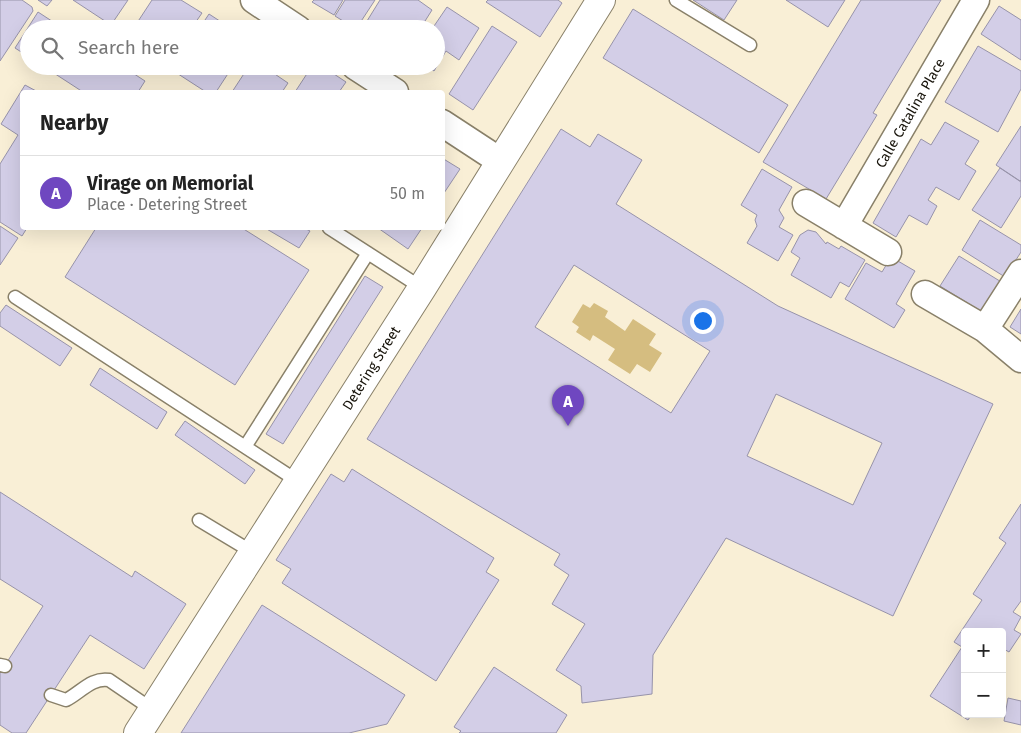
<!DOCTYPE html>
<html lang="en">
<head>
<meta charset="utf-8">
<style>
	:root { --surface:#fff; --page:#f2f2f2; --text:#222; --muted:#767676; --line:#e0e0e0; --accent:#6f47c0 }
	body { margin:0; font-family:"Fira Sans",sans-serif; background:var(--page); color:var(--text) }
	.controls { position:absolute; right:15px; bottom:15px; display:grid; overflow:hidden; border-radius:5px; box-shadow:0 5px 20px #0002 }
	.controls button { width:45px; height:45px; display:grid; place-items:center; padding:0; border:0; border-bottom:1px solid var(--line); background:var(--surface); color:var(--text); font:25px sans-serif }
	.you { position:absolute; left:702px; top:320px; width:18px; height:18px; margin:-12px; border:4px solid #fff; border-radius:50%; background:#1a73e8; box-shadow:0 0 0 8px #1a73e833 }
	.badge { display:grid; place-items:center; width:32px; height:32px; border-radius:50%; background:var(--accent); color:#fff; font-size:16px; font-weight:700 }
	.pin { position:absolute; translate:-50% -41px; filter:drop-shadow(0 1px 2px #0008) }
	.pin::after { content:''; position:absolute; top:26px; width:18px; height:15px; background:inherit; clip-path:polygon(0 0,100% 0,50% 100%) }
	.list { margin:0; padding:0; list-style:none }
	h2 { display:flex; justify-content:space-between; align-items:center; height:65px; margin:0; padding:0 20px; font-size:21px }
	h2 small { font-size:16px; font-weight:400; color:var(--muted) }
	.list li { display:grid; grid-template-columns:32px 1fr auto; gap:15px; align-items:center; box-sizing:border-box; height:75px; padding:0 20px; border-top:1px solid var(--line) }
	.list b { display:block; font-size:19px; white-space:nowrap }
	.list p { margin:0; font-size:16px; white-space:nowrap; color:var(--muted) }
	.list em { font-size:16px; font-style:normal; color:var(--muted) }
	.icon { flex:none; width:28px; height:28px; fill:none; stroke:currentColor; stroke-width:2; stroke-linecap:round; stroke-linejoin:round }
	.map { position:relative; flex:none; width:1021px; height:733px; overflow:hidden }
	.search { position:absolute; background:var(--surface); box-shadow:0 5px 20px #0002; left:20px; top:20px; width:425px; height:55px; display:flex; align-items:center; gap:12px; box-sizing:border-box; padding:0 18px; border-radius:28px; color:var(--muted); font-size:19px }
	.panel { position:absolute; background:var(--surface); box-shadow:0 5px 20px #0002; left:20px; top:90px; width:425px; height:140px; border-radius:5px }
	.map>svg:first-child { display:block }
	.water { fill:#d5bd80 }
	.building { fill:#d3cee7; stroke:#9793aa; fill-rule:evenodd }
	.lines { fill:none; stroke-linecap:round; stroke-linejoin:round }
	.service-casing { stroke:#898069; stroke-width:15 }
	.minor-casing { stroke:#898069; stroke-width:29 }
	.tertiary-casing { stroke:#898069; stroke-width:30 }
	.service { stroke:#fff; stroke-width:12 }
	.minor { stroke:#fff; stroke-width:26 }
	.tertiary { stroke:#fff; stroke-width:28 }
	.labels { text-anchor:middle; stroke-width:4; stroke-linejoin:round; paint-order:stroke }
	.street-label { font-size:14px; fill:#17130a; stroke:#fff }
</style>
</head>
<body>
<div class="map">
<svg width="1021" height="733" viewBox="0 0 1021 733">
	<rect width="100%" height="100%" fill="#f9efd6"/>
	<!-- water -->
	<path class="water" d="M594,303L608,311L605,317L625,331L633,319L656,334L649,345L662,353L650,372L637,364L630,374L608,360L615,349L593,335L590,341L576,332L579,327L572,322L583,304L590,308Z"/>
	<!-- building -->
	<path class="building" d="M0,0H22L32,7L33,11L0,61Z
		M38,0H52L47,6Z
		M73,0H128L111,25Z
		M152,0H181L202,13L191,29H133Z
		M314,0H343L334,15L312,2Z
		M345,0H375L356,29L335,16Z
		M380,0H418L432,10L420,29H378L367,21Z
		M488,0H558L562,3L540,37L486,2Z
		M693,0H737L724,20Z
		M786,0H845L828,27Z
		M861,0H941L873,113L877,115L826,199L763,162Z
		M999,6L1021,20V60L981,34Z
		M447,7L479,28L459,60L446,51L434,71L427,66H436V29H432Z
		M633,9L788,105L759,153L603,58Z
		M38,12L64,29H29V57L15,48Z
		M209,14L232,29H199Z
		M492,26L517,42L473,110L449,94Z
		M978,46L1021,71V89L998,132L945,102Z
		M43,66H122L145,81L138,92H83Z
		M175,66H233L216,92H206L172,70Z
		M249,66H263L288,83L282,92H232Z
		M312,66H322L346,82L339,92H295Z
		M25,85L38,92H22V228H27L22,236L0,222V164L18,135L1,124Z
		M945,122L979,141L965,164L976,171L959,200L936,187L928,200L937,206L927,225L909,215L896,237L873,223L921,139L931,145Z
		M1021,126V180L1020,181L996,165Z
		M561,129L590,147L598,134L642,160L616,204L778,306L993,404L893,616L726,538L653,655L652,694L582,703L581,686L556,670L585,624L552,604L569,575L554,565L560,554L367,439ZM574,265L710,351L671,413L535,327ZM776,394L882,443L853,505L747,456Z
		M442,158L460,169L442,196Z
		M1000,168L1021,182V196L1001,228L972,210Z
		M762,169L792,187L779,210L784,218L779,227L793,235L778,261L747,243L757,226L755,220L757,215L741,205Z
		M980,220L1021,245V252L1005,277L962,250Z
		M0,226L18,238L0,265Z
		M96,228H242L309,270L235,385L65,277Z
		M265,228H304L310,231L299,248Z
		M378,228H422L408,249Z
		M808,230L816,232L826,244L827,242L839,249L841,246L865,260L849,287L840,282L831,298L791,275L800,258L791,252L800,235Z
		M959,256L1003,283L984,313L940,286Z
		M891,257L915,271L896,304L905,310L894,328L845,299L866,263L882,272Z
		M365,276L383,287L283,444L266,434Z
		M6,305L72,348L60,366L0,326V313Z
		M1021,309V334L1010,327Z
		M100,368L167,412L157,429L90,385Z
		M185,421L255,470L245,484L175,435Z
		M352,469L494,558L486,572L499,580L436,681L282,583L291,569L276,560L331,474L344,482Z
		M0,492L132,577L135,571L186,604L144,669L90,635L26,733H12L0,725V673L43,606L0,579Z
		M1021,504V601L1013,612L1021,617L1014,630L1021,634L1009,652L1002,648V632H965V714H972L968,720L930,696L962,647L954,642L982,600L973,594L1006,543L999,538Z
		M262,605L405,695L387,724L349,733H181Z
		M494,667L567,715L556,733H459L461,731L454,727Z
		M1008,698L1021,701V725L1004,721Z"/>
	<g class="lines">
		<!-- service casing -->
		<g class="service-casing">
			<path id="service" d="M676,0L750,45
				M329,228L422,288
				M15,297L299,482
				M245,447L368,253
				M199,520L254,553
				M0,665L5,666
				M51,695L66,700C80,693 92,677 109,680L153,710"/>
		</g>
		<!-- minor casing -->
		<g class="minor-casing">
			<path id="minor" d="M254,0L298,29
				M355,66L395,92
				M442,123L500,161
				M806,203L888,252
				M844,226L976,0
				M925,294L985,329L1021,359
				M985,329L1021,273"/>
		</g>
		<!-- tertiary casing -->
		<g class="tertiary-casing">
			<path id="tertiary" d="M138,733L422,288L601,0"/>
		</g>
		<!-- service -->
		<use href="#service" class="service"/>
		<!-- minor -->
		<use href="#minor" class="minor"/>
		<!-- tertiary -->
		<use href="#tertiary" class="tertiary"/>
	</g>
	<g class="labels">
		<!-- street labels -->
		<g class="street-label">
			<text transform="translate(910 113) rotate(-60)" y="5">Calle Catalina Place</text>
			<text transform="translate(371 368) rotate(-58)" y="5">Detering Street</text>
		</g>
	</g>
</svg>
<div class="controls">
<button>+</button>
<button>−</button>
</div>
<div class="you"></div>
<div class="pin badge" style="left:568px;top:426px">A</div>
<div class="search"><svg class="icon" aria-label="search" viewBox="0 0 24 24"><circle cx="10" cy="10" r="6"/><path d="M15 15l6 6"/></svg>Search here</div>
<section class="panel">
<h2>Nearby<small></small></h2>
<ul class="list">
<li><span class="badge">A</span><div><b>Virage on Memorial</b><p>Place · Detering Street</p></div><em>50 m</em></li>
</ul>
</section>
</div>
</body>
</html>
